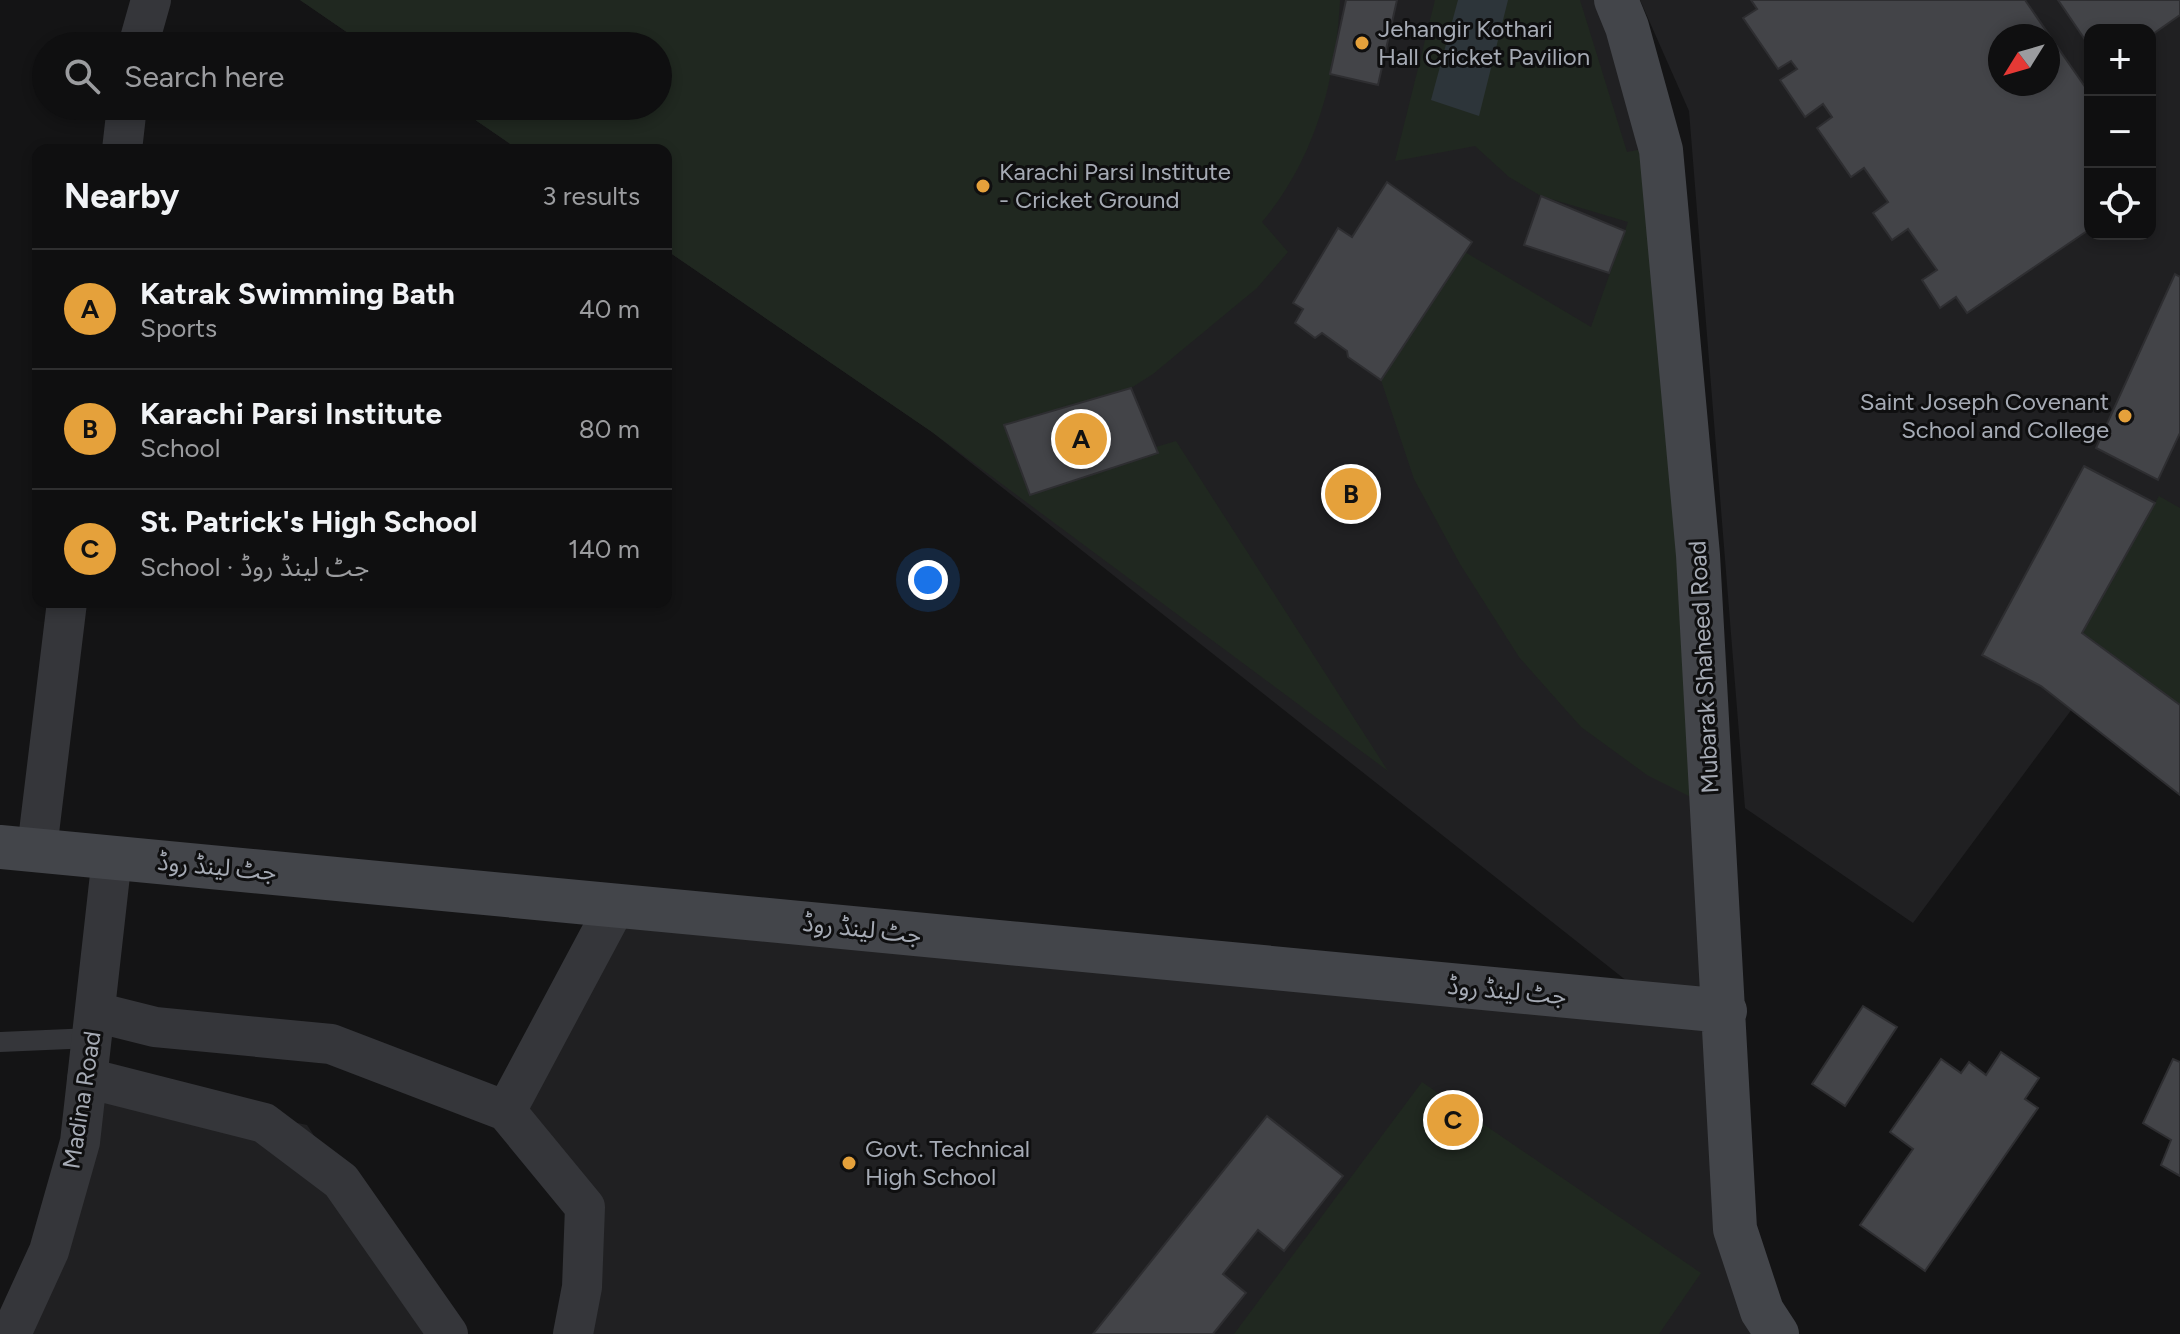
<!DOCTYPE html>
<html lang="en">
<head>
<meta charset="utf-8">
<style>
	:root { --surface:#0f0f10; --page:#1d1d1e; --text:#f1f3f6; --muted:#9b9c9f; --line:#2f2f30; --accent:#e5a13b }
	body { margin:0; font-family:Figtree,"Noto Sans Arabic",sans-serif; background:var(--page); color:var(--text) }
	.controls { position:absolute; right:24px; top:24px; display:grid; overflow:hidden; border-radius:16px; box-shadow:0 4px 12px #0003 }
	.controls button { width:72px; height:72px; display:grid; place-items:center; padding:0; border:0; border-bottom:2px solid var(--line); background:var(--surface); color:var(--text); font:40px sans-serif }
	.compass { position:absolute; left:1988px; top:24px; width:72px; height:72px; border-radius:50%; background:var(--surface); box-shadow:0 4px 12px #0003; rotate:233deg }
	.you { position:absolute; left:928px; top:580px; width:28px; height:28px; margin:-20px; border:6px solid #fff; border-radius:50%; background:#1a73e8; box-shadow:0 0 0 12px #1a73e833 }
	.badge { display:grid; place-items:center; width:52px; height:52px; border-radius:50%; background:var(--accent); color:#111; font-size:26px; font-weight:700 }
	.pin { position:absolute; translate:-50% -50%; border:4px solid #fff; box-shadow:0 2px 8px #0006 }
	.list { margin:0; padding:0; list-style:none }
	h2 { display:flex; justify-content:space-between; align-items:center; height:104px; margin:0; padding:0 32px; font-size:34px }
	h2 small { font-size:26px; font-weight:400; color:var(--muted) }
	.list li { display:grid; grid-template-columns:52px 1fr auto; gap:24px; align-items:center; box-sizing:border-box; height:120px; padding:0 32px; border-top:2px solid var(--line) }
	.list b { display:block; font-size:30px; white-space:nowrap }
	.list p { margin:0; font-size:26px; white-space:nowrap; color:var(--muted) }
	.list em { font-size:26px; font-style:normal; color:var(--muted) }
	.icon { flex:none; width:44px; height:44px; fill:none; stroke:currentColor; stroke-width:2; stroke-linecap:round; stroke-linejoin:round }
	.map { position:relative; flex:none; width:2180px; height:1334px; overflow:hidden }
	.search { position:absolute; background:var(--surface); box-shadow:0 4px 12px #0003; left:32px; top:32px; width:640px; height:88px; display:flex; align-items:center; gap:20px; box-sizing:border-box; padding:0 28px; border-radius:44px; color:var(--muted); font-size:30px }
	.panel { position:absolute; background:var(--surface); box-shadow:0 4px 12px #0003; left:32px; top:144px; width:640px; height:464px; border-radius:16px }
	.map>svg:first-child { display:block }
	.built { fill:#202022; fill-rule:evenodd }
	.green { fill:#202820 }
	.water { fill:#2d353a }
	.building { fill:#434448; stroke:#2e2e31; stroke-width:2; fill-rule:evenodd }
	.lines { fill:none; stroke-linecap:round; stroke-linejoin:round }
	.lane { stroke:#35363a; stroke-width:20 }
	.street { stroke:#35363a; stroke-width:40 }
	.secondary { stroke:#43454a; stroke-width:44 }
	.poi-dot { fill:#e5a13b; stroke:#0f0f10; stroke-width:3 }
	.labels { text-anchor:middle; stroke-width:6; stroke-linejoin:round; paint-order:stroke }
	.poi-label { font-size:24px; fill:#a6abb5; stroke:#0f0f10; text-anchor:start }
	.street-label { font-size:24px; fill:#a6abb5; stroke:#0f0f10 }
</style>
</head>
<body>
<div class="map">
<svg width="2180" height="1334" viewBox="0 0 2180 1334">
	<rect width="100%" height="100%" fill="#141415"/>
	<!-- built -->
	<path class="built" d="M300,0H1616L1627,27L1735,1229L1780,1334H565L588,1207L508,1118L623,906L1656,1004L932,432L666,250V150H519L455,106H658V46H367Z
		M1640,0H2180V795L2072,709L1913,923L1745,808L1689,111ZM2090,30H2150V234H2090ZM2000,36H2048V84H2000Z
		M87,1078L307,1125L445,1334H11Z"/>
	<!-- green -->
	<path class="green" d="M300,0H1340C1336,80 1315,159 1262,222L1288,252L1257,288L1153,374L1131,388L1004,425L1030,495L1158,453L1156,447L1176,441L1388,771L932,432L666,250V150H519L455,106H658V46H367Z
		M1435,0H1580L1627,152L1643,149L1697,800L1647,775L1581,727L1519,657L1460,564L1414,479L1381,380L1465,252L1591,327L1628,222L1541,196L1509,177L1475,146L1395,161Z
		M2159,496L2180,508V705L2082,633Z
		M1422,1082L1701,1273L1659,1334H1234Z"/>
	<!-- water -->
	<path class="water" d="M1458,0H1508L1479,116L1431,100Z"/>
	<!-- building -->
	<path class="building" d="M1346,0H1397L1378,85L1330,74Z
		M1751,0H2025L2090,94V229L1967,313L1956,297L1940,308L1922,280L1937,270L1908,229L1892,240L1873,213L1888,202L1864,168L1851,177L1817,128L1832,117L1823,104L1805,117L1780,80L1797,69L1791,61L1778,69L1743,18L1757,9ZM2000,36H2048V84H2000Z
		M2058,0H2180V15L2150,36V30H2144L2142,27L2138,30H2090V47Z
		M1387,182L1472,242L1381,380L1348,357L1347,351L1322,333L1315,338L1295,323L1303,309L1293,303L1338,228L1352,237Z
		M1541,196L1625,231L1609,273L1524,245Z
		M2175,274L2180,277V433L2158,480L2096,448Z
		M1131,388L1158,453L1030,495L1004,425Z
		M2084,466L2155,503L2082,633L2180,705V795L2041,686L1982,655Z
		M1863,1006L1897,1027L1845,1106L1812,1084Z
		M2001,1052L2039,1078L2025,1099L2038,1108L1925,1271L1860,1225L1913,1149L1890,1132L1941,1059L1961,1073L1969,1062L1986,1075Z
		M2173,1059L2180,1062V1176L2161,1165L2171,1140L2143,1123Z
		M1267,1116L1343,1176L1284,1251L1258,1230L1223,1274L1246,1293L1213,1334H1093Z"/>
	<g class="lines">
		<!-- lane -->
		<path class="lane" d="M0,1042L92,1038"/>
		<!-- street -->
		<path class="street" d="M138,46L151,0
			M122,150L127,106
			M37,849L67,602
			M95,1012L155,1027L331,1044L506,1111
			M87,1078L264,1123L341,1181L448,1334
			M11,1334L49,1251L80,1142L112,857
			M573,1334L582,1287L585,1207L506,1111L616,905"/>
		<!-- secondary -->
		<path class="secondary" d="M1616,0L1627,27L1661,150L1698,555L1735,1229L1762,1311L1777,1334
			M0,847L1725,1011"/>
	</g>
	<!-- markers -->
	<g class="poi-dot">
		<circle cx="1362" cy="43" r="8"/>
		<circle cx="983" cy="186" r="8"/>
		<circle cx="2125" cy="416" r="8"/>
		<circle cx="849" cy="1163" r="8"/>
	</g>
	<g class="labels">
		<!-- poi labels -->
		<g class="poi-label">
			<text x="1378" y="37">Jehangir Kothari<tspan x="1378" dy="28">Hall Cricket Pavilion</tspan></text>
			<text x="999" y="180">Karachi Parsi Institute<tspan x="999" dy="28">- Cricket Ground</tspan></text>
			<text x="2109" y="410" text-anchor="end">Saint Joseph Covenant<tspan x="2109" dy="28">School and College</tspan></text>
			<text x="865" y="1157">Govt. Technical<tspan x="865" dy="28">High School</tspan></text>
		</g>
		<!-- street labels -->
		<g class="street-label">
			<text transform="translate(1704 667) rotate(-93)" y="8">Mubarak Shaheed Road</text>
			<text transform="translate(217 867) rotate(5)" y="8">جٹ لینڈ روڈ</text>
			<text transform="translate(862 929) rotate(6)" y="8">جٹ لینڈ روڈ</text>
			<text transform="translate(1507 991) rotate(5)" y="8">جٹ لینڈ روڈ</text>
			<text transform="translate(82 1100) rotate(-81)" y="8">Madina Road</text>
		</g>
	</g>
</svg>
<div class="controls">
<button>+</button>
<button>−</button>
<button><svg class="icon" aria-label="locate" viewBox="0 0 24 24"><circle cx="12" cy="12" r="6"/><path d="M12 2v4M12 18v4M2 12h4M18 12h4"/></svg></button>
</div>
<svg class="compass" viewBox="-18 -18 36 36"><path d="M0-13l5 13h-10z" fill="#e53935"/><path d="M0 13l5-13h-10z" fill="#9b9c9f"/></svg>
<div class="you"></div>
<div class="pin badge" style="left:1081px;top:439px">A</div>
<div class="pin badge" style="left:1351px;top:494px">B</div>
<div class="pin badge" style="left:1453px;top:1120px">C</div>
<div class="search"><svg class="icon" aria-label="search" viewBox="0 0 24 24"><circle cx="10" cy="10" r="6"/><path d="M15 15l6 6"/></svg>Search here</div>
<section class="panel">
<h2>Nearby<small>3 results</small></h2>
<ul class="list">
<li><span class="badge">A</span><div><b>Katrak Swimming Bath</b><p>Sports</p></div><em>40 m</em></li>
<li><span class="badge">B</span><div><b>Karachi Parsi Institute</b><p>School</p></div><em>80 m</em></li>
<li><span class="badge">C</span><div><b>St. Patrick's High School</b><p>School · جٹ لینڈ روڈ</p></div><em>140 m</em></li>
</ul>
</section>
</div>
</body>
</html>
